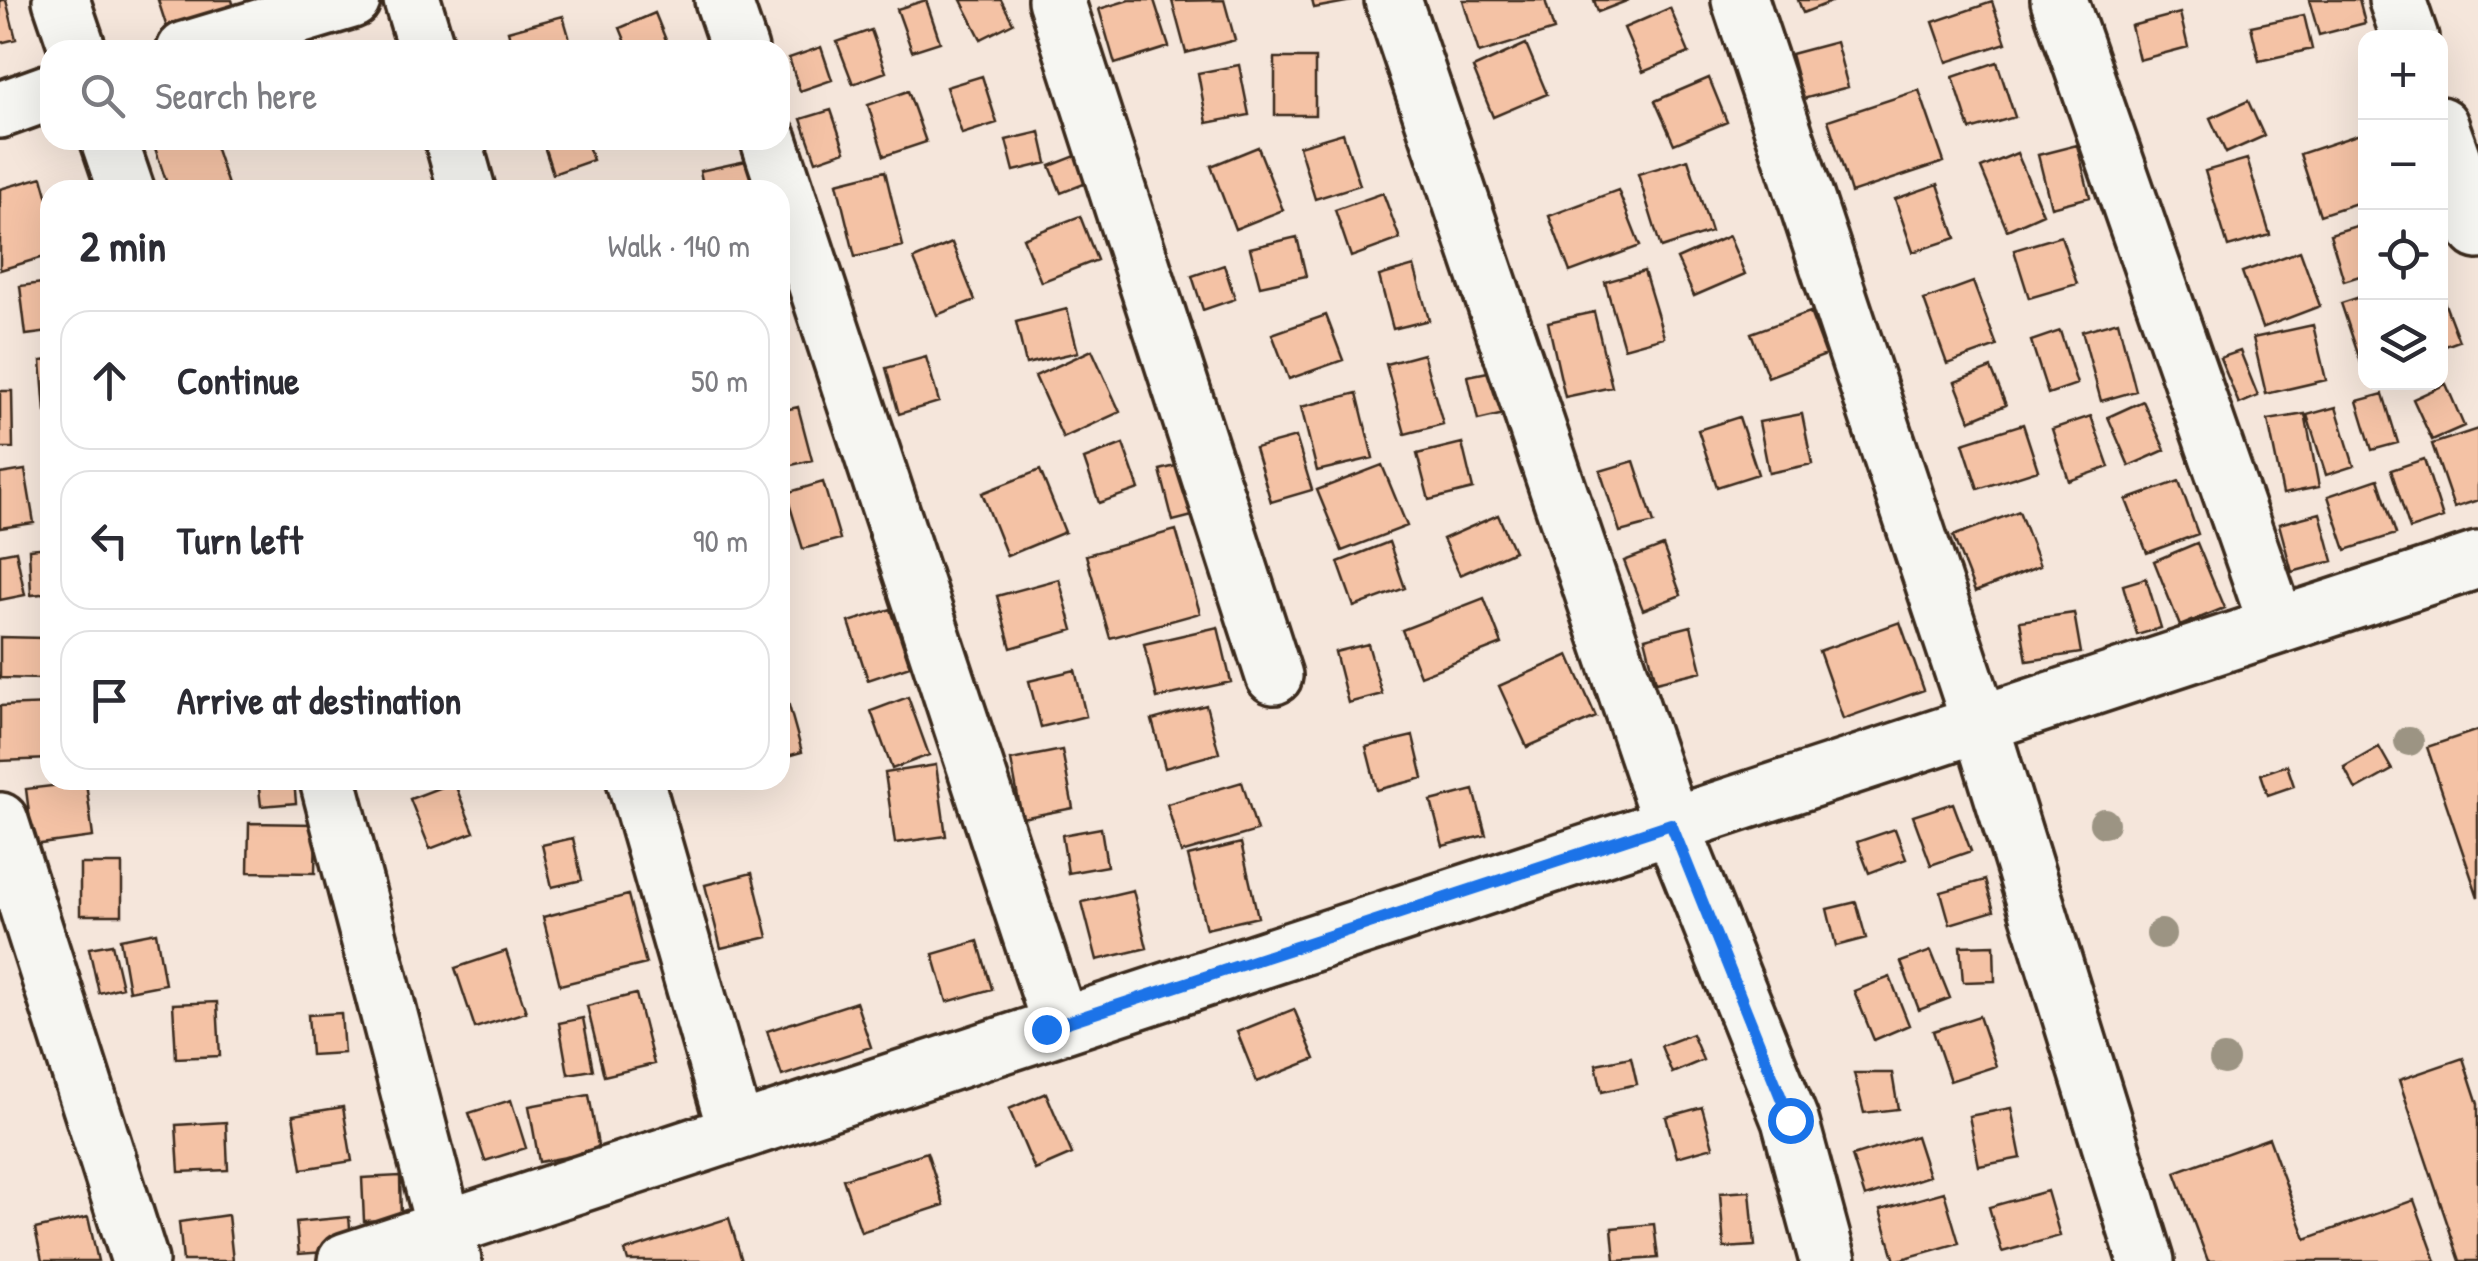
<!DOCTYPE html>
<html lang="en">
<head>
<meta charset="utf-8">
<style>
	:root { --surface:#fff; --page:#f2f2f3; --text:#2b2b33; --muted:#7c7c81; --line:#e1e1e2 }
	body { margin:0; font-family:"Patrick Hand",sans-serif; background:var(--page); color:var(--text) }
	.controls { position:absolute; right:30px; top:30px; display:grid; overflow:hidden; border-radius:20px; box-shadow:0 10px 40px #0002 }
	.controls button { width:90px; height:90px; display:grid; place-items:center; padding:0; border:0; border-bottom:2px solid var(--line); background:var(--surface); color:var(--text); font:50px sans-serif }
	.stop { position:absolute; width:30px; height:30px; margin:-22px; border:8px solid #1a73e8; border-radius:50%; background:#fff }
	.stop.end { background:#1a73e8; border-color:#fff; box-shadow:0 2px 10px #0008 }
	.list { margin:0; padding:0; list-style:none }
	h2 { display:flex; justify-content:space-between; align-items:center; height:130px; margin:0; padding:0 40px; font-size:42px }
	h2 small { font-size:32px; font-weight:400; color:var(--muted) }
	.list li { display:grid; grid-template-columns:65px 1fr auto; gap:30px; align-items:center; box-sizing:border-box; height:140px; margin:0 20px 20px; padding:0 20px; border:2px solid var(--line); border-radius:30px }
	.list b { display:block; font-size:38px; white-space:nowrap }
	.list em { font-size:32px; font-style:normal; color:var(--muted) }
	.icon { flex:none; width:55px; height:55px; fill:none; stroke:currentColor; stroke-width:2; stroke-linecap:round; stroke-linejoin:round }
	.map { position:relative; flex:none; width:2478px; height:1261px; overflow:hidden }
	.search { position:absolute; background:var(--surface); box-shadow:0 10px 40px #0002; left:40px; top:40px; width:750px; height:110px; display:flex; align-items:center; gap:25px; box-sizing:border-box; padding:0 35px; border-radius:30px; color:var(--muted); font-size:38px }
	.panel { position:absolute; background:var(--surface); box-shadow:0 10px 40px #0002; left:40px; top:180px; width:750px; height:610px; border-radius:30px }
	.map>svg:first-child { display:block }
	.building { fill:#f4c2a5; stroke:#3b2a1e; stroke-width:2.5 }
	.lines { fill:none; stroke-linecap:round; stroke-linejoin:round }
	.minor-casing { stroke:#3b2a1e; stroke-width:62 }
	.minor { stroke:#f6f6f2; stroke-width:55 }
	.tree { fill:#9c9483 }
	.route { stroke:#1a73e8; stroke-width:12 }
</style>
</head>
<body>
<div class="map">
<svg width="2478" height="1261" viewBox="0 0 2478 1261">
	<rect width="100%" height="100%" fill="#f5e6db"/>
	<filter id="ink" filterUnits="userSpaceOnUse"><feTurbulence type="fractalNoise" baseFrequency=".01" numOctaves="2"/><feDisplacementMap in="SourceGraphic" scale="20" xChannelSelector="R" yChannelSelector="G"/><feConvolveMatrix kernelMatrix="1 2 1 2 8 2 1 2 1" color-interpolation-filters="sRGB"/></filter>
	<g filter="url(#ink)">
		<!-- building -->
		<path class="building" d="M0,0H6L16,39L0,43Z
			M158,0H232L234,7L167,28Z
			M926,0L940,42L912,51L897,9Z
			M961,0H1001L1013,23L981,39Z
			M1129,0H1154L1169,47L1115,64L1099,9Z
			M1224,0L1235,40L1186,53L1172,1Z
			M1312,0H1352V1L1314,8Z
			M1463,0H1545L1554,30L1479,53Z
			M1594,0H1629L1598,12Z
			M1798,0H1836L1803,13Z
			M2309,0H2359L2365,23L2319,35Z
			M1992,2L2006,43L1947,62L1933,22Z
			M1670,8L1689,53L1643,72L1624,28Z
			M655,13L670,50H629L620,28Z
			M2180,13L2188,47L2139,60L2131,26Z
			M2304,15L2312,49L2259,61L2251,26Z
			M563,16L573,50H513L508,31Z
			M871,30L886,72L853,84L837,42Z
			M1836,42L1848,87L1803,99L1791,54Z
			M1526,44L1547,94L1493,117L1473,68Z
			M821,47L832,80L800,91L789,58Z
			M1275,58H1315V115H1275Z
			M1997,62L2015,117L1970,130L1953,77Z
			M1239,65L1249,115L1207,123L1198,73Z
			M982,76L997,123L962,134L946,87Z
			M1709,78L1727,122L1674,144L1655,101Z
			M1919,90L1944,162L1851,193L1828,120Z
			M908,91L926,142L884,156L868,105Z
			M2248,101L2264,136L2226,153L2210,118Z
			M831,110L845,151L816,161L801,119Z
			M1040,132L1047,163L1014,171L1006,140Z
			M2366,132V200L2320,215L2300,154Z
			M1343,133L1360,185L1315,199L1299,146Z
			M170,140H213L228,185L212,190H169L154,145Z
			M542,140H586L593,160L553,174Z
			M2077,145L2090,197L2051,207L2038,155Z
			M1258,147L1283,210L1235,229L1211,166Z
			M2017,153L2043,214L2007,230L1981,168Z
			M1078,155L1089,182L1061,193L1050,166Z
			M755,159L762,190H704L700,171Z
			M1688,159L1711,232L1661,248L1638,174Z
			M2247,159L2270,235L2228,247L2205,171Z
			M885,171L903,246L855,257L837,183Z
			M42,177L50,206V255L0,270V189Z
			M1938,184L1956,238L1913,252L1895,199Z
			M1618,190L1640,246L1570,272L1549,216Z
			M1383,193L1400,239L1351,257L1335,210Z
			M1080,216L1097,260L1041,282L1023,238Z
			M2366,223V274L2344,281L2330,234Z
			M1729,236L1745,274L1694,296L1677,259Z
			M2061,236L2077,284L2029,298L2014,250Z
			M1297,237L1306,276L1260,286L1250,248Z
			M952,243L975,300L937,315L914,259Z
			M2300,251L2320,306L2262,328L2242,272Z
			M1224,265L1235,299L1203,310L1192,276Z
			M1414,266L1429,320L1393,329L1379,276Z
			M1644,271L1664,337L1624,348L1605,282Z
			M50,282V332L26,335L20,286Z
			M1973,282L1997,346L1947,364L1924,300Z
			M2440,291L2459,341L2440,348Z
			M2366,295V368L2363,369L2341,303Z
			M1067,309L1078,352L1026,364L1016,322Z
			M1594,312L1612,387L1565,397L1548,322Z
			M1810,312L1826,355L1768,377L1751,333Z
			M1326,315L1343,360L1289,379L1272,334Z
			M2118,321L2136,391L2101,401L2082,331Z
			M2313,325L2326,380L2266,394L2253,338Z
			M2060,331L2077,384L2048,394L2031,341Z
			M1092,350L1120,412L1063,438L1035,376Z
			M2240,351L2258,396L2239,404L2220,358Z
			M1423,354L1443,424L1405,434L1386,364Z
			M926,357L939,402L899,414L886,368Z
			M50,360V412H45L41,361Z
			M1991,368L2006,405L1970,420L1955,382Z
			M1493,371L1504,414L1478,420L1468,376Z
			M2446,384L2464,426L2432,440L2413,399Z
			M0,391H12L13,448H0Z
			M1357,393L1373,458L1317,471L1301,407Z
			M2383,394L2398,443L2372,450L2357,401Z
			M2143,401L2165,450L2129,466L2108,417Z
			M798,407L812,460L780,468V411Z
			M2336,407L2354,466L2326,475L2307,415Z
			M1802,414L1812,464L1769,473L1759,422Z
			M2305,414L2319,487L2283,494L2268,420Z
			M2091,416L2109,467L2069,481L2052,429Z
			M1739,417L1758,474L1717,487L1698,430Z
			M2023,424L2038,470L1978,489L1963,443Z
			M2478,429V500L2454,508L2432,444Z
			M1296,437L1312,490L1271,502L1255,448Z
			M1462,443L1473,489L1429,500L1417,454Z
			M1123,444L1139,489L1099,503L1084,459Z
			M2424,459L2443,518L2410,529L2391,470Z
			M1634,461L1654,523L1620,532L1600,471Z
			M1187,463L1200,514L1173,521L1160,470Z
			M1382,465L1407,526L1342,551L1317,490Z
			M25,470L34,523L0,528V474Z
			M1040,470L1065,532L1007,556L982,493Z
			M2378,479L2396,534L2346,550L2328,496Z
			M2179,481L2198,534L2147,553L2126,500Z
			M823,482L840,539L803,549L786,493Z
			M2019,511L2040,566L1975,592L1953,536Z
			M2320,513L2333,561L2292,572L2279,524Z
			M1498,515L1514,551L1460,575L1443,539Z
			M1176,530L1200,613L1110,638L1086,555Z
			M1389,542L1405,588L1354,607L1338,562Z
			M2197,543L2224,608L2180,626L2154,561Z
			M1663,546L1681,595L1643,610L1624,561Z
			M50,547V593L31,595L29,549Z
			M16,551L25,595L0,600V554Z
			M2146,578L2161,628L2137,635L2123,585Z
			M1059,579L1073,630L1011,648L997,596Z
			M1484,598L1502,644L1420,676L1402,630Z
			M891,609L910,666L868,680L849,622Z
			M2074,613L2081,653L2027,661L2020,621Z
			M1900,622L1924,690L1843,719L1819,651Z
			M1691,626L1702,671L1656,682L1645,638Z
			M1218,627L1231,682L1157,698L1144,644Z
			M0,637L44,638L43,679L0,678Z
			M1368,644L1382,694L1348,703L1335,652Z
			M1569,655L1596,717L1527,747L1499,686Z
			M1075,670L1086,716L1041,727L1029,681Z
			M908,697L929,755L892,769L871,711Z
			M788,702L802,752L780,758V704Z
			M50,704V759L0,761V706Z
			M1206,705L1219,753L1165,768L1152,720Z
			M2478,730V897L2427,747Z
			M1413,736L1423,778L1377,790L1366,747Z
			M2379,747L2392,770L2356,790L2344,767Z
			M1062,750L1073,808L1022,818L1011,760Z
			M936,765L946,836L895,843L885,773Z
			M2287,765L2294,786L2268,795L2261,774Z
			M258,780H294L296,803L261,806Z
			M86,782L93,837L33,845L26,789Z
			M454,782L474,832L430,849L410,799Z
			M1242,782L1257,831L1181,853L1167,804Z
			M1474,790L1486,835L1443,846L1431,801Z
			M1953,803L1971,851L1931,865L1913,816Z
			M249,823L316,824L315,873L248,872Z
			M1101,828L1107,866L1068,873L1062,835Z
			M1895,829L1906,859L1869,873L1857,842Z
			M573,838L582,880L552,887L542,845Z
			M1241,843L1258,917L1206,929L1188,856Z
			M80,864H122V915H80Z
			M752,873L768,937L721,948L705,885Z
			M1985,880L1994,911L1950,924L1941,892Z
			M1133,890L1147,948L1097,960L1082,902Z
			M628,895L646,964L560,985L543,917Z
			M1856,902L1866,938L1836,946L1827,909Z
			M156,932L165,984L129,991L120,939Z
			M978,941L992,989L947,1002L933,954Z
			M112,944L122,987L99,993L89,948Z
			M1994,945L1995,981L1963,982L1960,946Z
			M506,951L526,1012L475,1028L455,968Z
			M1931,951L1950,998L1919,1010L1901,962Z
			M1890,977L1909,1025L1874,1040L1854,991Z
			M636,994L654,1064L604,1076L587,1006Z
			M217,1002L220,1056L176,1058L173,1004Z
			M856,1002L871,1047L782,1076L767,1031Z
			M1294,1009L1315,1059L1257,1082L1237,1032Z
			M341,1013L344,1053L311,1055L308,1015Z
			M1979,1016L1996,1066L1950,1081L1933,1031Z
			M583,1018L593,1070L568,1074L559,1023Z
			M1692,1034L1703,1060L1672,1073L1661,1046Z
			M1631,1057L1637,1084L1602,1092L1596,1064Z
			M2463,1058L2478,1104V1261H2460L2399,1080Z
			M1854,1073H1892L1898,1109L1864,1113Z
			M1046,1093L1072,1154L1035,1170L1009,1109Z
			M589,1095L599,1151L539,1162L529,1106Z
			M511,1100L526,1148L485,1161L469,1113Z
			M343,1107L352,1161L302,1169L293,1115Z
			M1702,1107L1713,1147L1677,1157L1666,1117Z
			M2011,1108L2021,1158L1979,1166L1969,1116Z
			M226,1122L228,1170L179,1172L176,1125Z
			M1916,1136L1929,1176L1865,1197L1852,1156Z
			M2269,1138L2306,1239L2414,1200L2436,1261H2208L2175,1172Z
			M927,1152L944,1205L861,1232L843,1179Z
			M400,1176L401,1219L364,1221L362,1178Z
			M1750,1191L1755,1246L1724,1248L1720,1193Z
			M2047,1191L2060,1236L2002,1252L1989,1207Z
			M1944,1192L1959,1243L1895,1261L1880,1210Z
			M228,1215L233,1261H183L179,1222Z
			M88,1217L98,1261H42L35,1229Z
			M349,1217L352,1250L299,1254L296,1222Z
			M729,1218L742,1261H628L625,1251Z
			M1654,1224L1658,1258L1615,1261L1612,1228Z"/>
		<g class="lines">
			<!-- minor casing -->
			<g class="minor-casing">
				<path id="minor" d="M61,0L78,50
					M412,0L427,50
					M723,0L740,50
					M1056,0L1274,676
					M1393,0L1671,824L1790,1120L1828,1261
					M1740,0L1980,723L2146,1261
					M2059,0L2277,625
					M2397,0L2410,38
					M185,50L352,0
					M0,110L50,92
					M2440,125L2478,231
					M109,140L126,190
					M453,140L467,190
					M769,140L1060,1024
					M328,780L453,1261
					M635,780L736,1131
					M0,821L140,1261
					M346,1261L2478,560"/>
			</g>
			<!-- minor -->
			<use href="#minor" class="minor"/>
		</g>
		<!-- trees -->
		<g class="tree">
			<circle cx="2409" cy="741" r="15"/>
			<circle cx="2104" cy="823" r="15"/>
			<circle cx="2161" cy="934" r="15"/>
			<circle cx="2224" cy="1060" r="15"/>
		</g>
	</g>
	<g class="lines" filter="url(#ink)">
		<!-- route -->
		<path class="route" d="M1046,1029L1671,824L1790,1120"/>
	</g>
</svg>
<div class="controls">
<button>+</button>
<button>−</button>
<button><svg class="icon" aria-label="locate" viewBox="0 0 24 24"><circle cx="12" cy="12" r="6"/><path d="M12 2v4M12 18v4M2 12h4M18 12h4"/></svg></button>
<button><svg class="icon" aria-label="layers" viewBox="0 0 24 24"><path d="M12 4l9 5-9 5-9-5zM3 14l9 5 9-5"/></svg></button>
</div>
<div class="stop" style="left:1790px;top:1120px"></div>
<div class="stop end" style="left:1046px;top:1029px"></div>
<div class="search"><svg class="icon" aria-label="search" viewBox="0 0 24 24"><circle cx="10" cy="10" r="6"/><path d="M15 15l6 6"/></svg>Search here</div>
<section class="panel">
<h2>2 min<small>Walk · 140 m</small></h2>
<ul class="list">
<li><svg class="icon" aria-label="ahead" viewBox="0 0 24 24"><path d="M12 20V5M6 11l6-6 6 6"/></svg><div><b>Continue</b></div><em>50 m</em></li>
<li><svg class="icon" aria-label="left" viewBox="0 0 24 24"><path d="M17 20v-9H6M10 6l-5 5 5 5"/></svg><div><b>Turn left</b></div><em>90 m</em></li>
<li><svg class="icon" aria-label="arrive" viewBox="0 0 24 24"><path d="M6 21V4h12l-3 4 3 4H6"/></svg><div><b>Arrive at destination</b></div></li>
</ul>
</section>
</div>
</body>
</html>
